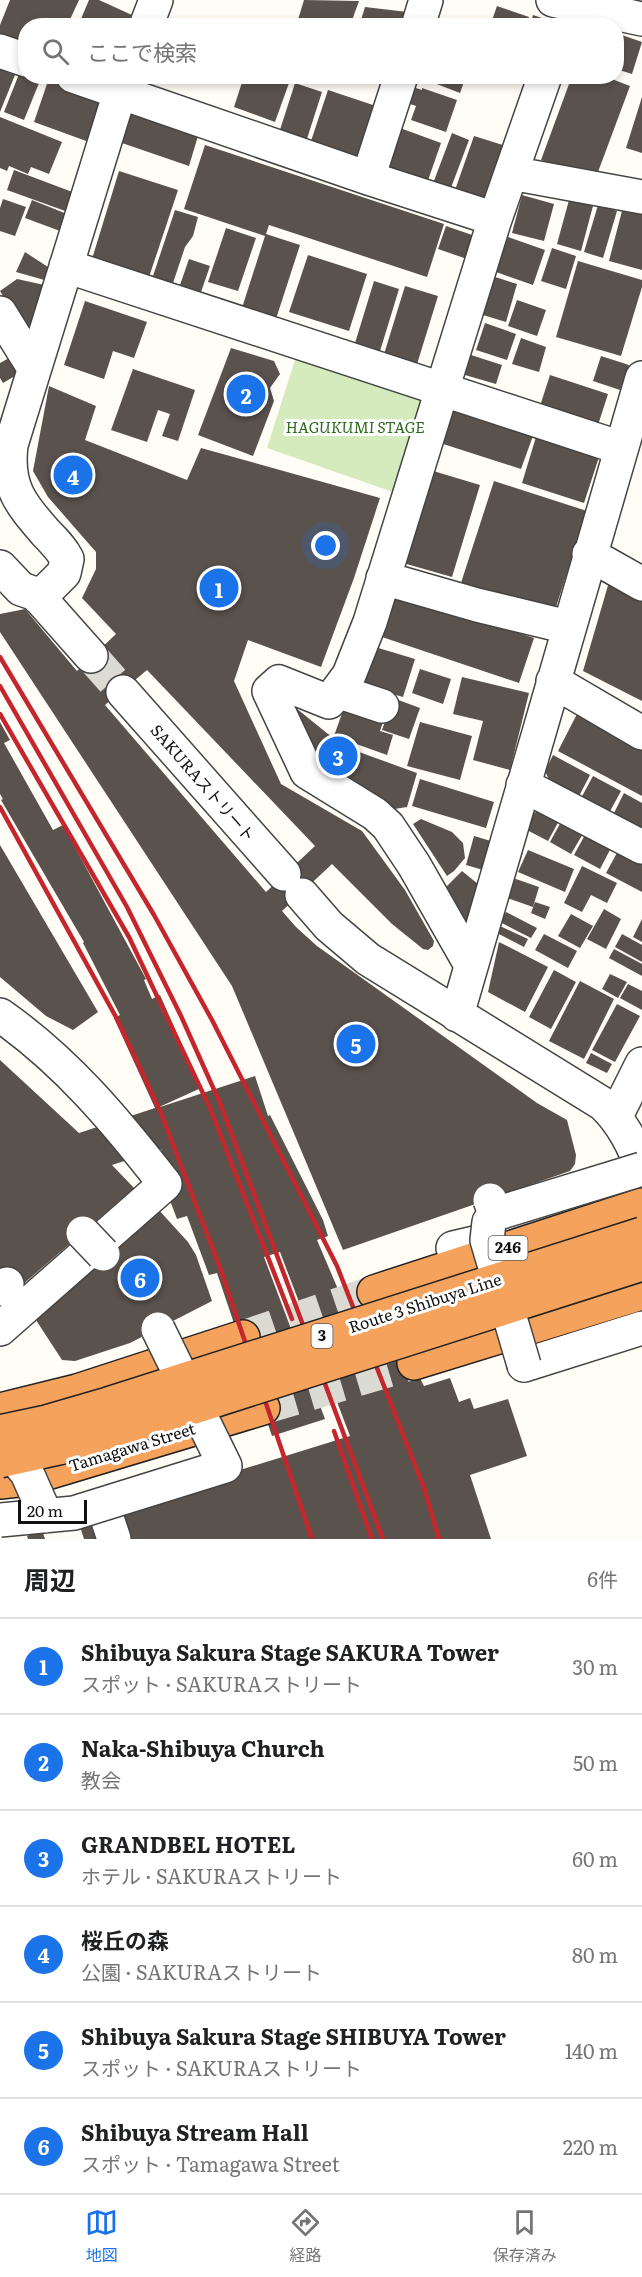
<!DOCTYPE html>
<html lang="ja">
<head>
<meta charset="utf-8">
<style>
	:root { --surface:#fff; --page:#f2f2f2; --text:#202124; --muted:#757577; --line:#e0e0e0; --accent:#1a73e8 }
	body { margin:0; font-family:Literata,"Noto Sans JP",serif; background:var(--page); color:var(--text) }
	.scale { position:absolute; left:18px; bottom:15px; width:69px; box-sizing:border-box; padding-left:6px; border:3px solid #111; border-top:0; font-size:16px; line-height:21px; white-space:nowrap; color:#111; -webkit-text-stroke:4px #fff; paint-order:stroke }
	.you { position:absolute; left:326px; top:546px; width:21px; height:21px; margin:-15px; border:4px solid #fff; border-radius:50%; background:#1a73e8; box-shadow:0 0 0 9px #1a73e833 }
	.badge { display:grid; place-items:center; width:39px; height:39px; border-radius:50%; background:var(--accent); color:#fff; font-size:20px; font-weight:700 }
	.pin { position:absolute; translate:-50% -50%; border:3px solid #fff; box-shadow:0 2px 6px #0006 }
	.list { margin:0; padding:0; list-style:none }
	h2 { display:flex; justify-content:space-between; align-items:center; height:78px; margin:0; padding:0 24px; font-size:26px }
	h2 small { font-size:20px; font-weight:400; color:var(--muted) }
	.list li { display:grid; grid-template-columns:39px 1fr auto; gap:18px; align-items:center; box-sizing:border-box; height:96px; padding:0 24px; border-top:2px solid var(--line) }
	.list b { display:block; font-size:22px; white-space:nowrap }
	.list p { margin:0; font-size:20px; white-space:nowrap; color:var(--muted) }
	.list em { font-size:20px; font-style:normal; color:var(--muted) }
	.icon { flex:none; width:33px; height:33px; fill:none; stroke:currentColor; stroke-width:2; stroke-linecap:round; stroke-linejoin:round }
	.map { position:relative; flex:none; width:642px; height:1539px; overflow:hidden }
	.search { position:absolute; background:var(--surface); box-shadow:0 3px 9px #0003; left:18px; right:18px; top:18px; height:66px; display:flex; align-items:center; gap:15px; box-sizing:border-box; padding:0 21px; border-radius:24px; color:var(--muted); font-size:22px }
	.sheet { height:654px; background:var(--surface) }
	nav { display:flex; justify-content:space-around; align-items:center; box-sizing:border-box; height:84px; border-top:2px solid var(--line); background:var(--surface); font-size:16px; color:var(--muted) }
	nav a { display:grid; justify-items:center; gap:3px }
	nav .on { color:var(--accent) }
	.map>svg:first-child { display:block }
	.green { fill:#d5ebbd }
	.building { fill:#5a524d; fill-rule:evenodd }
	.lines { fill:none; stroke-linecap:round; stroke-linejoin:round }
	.minor-tunnel { stroke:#dbdad3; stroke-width:33; stroke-dasharray:33 16; stroke-linecap:butt }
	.highway-tunnel { stroke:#dbdad3; stroke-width:33; stroke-dasharray:33 16; stroke-linecap:butt }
	.minor-casing { stroke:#444; stroke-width:36 }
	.highway-casing { stroke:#222; stroke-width:36 }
	.minor { stroke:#fff; stroke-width:33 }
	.highway { stroke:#f5a25d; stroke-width:33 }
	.rail { stroke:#c4262e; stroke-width:4.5 }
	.minor-bridge-casing { stroke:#444; stroke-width:36; stroke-linecap:butt }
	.highway-bridge-casing { stroke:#222; stroke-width:36; stroke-linecap:butt }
	.minor-bridge { stroke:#fff; stroke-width:33 }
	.highway-bridge { stroke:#f5a25d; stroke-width:33 }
	.labels { text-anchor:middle; stroke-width:6; stroke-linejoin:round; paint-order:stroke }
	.shield { fill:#fff; stroke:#585858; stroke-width:1.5 }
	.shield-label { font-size:15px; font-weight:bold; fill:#111 }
	.park-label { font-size:16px; font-style:italic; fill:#2f6b1f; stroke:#fff }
	.street-label { font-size:16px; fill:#111; stroke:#fff }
</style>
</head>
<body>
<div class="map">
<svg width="642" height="1539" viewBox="0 0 642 1539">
	<rect width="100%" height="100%" fill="#fffdf5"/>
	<!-- green -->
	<path class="green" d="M296,357L423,399L393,492L267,448Z"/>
	<!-- building -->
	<path class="building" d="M10,0H79L67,26H26V50L0,39V25Z
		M89,0H99L132,15L128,26H78Z
		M304,0L359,1L350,26H296Z
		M497,6L529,17L526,26H490Z
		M365,7L416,13L411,26H359Z
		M533,15L557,23L556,26H530Z
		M438,19L459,25V26H436Z
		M616,33L642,42L632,74L616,69Z
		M0,69L15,75L0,112Z
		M19,74L39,83L24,120L4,112Z
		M244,76H271L289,83L275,122L234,107Z
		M416,76H466L460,93Z
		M572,76H604L630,86L595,180L541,160Z
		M48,81L104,101L89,142L34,122Z
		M295,83L322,92L305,145L278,136Z
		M410,86L422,90V88L457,100L446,132L411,120L416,106L404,102Z
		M328,90L382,108L364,162L310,144Z
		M642,97V153L626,148Z
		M127,109L198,136L189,166L119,142Z
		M0,117L62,142L49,174L31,167L28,174L9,166L7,171L0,168Z
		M400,128L441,143L426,186L384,171Z
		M452,133L469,140L449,193L432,186Z
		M474,136L506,146L486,204L454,193Z
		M205,145L444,224L427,277L269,225L266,234L300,245L275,322L241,311L265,236L184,209Z
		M14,170L75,193L68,212L7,190Z
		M119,171L178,190L149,277L92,259Z
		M522,195L554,204L544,241L512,233Z
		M3,199L26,207L15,236L0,231V208Z
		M32,200L67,214L60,231L25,218Z
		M569,200L593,206L581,251L557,244Z
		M598,205L617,211L603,258L584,252Z
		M623,207L642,212V270L609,261Z
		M175,210L198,217L193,236L185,247L173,283L153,276Z
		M446,226L475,236L467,259L438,249Z
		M226,228L256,238L238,291L208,282Z
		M508,237L545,250L533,285L496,272Z
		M552,248L576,256L566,289L541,281Z
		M25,252L51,269L48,281L16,272Z
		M308,255L367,274L349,331L289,312Z
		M189,259L210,266L201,292L180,285Z
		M578,261L642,280V287L621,356L556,337Z
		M495,277L517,284L506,322L483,315Z
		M17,279L49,286L28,337L0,291Z
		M374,281L399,289L377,361L352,353Z
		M405,286L438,296L414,374L381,364Z
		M517,300L546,310L537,336L508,326Z
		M85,301L147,322L134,358L113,351L104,379L64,365Z
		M485,323L516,334L507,360L476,350Z
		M521,338L546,347L539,372L512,364Z
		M231,348L274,361L280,374L270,388L274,401L253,456L198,435Z
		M471,355L502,365L496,384L465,375Z
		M601,356L629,365L620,390L593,381Z
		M11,357L20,373L3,383L0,378V363Z
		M133,369L195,390L178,441L162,436L170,414L158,410L147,442L111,430Z
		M550,375L608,394L598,425L540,406Z
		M49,386L96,406L85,440L187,480L201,448L380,498L354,578L321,667L248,640L234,681L281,784L362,831L405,890L434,941L433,946L428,950L423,949L392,924L332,864L282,911L296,927L317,946L537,1103L567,1120L576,1155L575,1164L570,1171L343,1250L232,986L0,632V614L25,609L77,671L116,634L82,598L96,569V552L48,497L33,471ZM147,670L315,846L266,892L105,705Z
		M449,406L534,433L521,469L437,442Z
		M536,437L599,457L584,503L522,483Z
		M430,470L480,485L452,577L403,563Z
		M494,481L587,511L556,607L508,602L459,589Z
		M609,582L642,600V701L583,671Z
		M397,593L534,638L519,683L382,637Z
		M375,647L415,659L403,697L355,683Z
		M420,669L451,679L443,704L412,693Z
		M462,677L529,693L510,770L473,760L483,721L453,714Z
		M393,698L420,708L409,739L382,730Z
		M346,702L385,716L380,731L393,735L387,755L334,736Z
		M291,704L328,734L359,752L417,773L407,807L382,811L310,763Z
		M577,714L642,748V796L558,751Z
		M0,722L10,740L4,743L53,830L63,825L146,979L144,980L152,999L160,995L201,1088L157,1108L255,1076L268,1116L270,1115L323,1220L328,1236L317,1240L372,1369L409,1357L424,1386L450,1378L459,1402L470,1398L474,1409L508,1399L527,1456L470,1475L491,1539H84L78,1520L350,1436L280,1252L264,1257L325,1419L272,1436L217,1273L209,1275L187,1216L177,1219L166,1190L176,1186L161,1149L112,1165L134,1188L14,1292L0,1277V1060L79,1133L155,1108L114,1018L120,1015L83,943L84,942L1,800L3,799L0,794Z
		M420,722L472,736L460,780L407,766Z
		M553,755L590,775L578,798L551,784L545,771Z
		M593,776L621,791L608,815L580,800Z
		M420,779L494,802L486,828L412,806Z
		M624,793L642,803V833L612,817Z
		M542,809L560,819L548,841L525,829L530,815Z
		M421,819L452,832L463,843L465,858L454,871L447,876L413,824Z
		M562,820L584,832L571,854L550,842Z
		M586,833L612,846L600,869L574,855Z
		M474,836L491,841L483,870L466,865Z
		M0,845L98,1012L73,1030L46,1016L0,977Z
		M528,850L574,869L565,892L518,872Z
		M618,851L642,864V892L606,873Z
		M582,866L617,883L607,903L591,895L582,912L564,903Z
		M462,871L478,884L467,922H459L440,893Z
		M513,878L539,887L533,907L507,898Z
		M535,902L550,907L545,919L531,913Z
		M604,909L621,919L606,949L587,939Z
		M506,912L537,928L531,938L500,922Z
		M571,914L593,926L580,948L558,936Z
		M642,919V942L633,937Z
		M500,926L528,939L524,947L497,933Z
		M544,934L577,951L568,968L535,950Z
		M622,934L642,945V962L615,947Z
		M499,942L548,967L525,1012L488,992Z
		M614,949L642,964V976L609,958Z
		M554,970L576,982L551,1029L529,1017Z
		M610,974L627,982L618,998L602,989Z
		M580,981L614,999L584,1059L549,1041Z
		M628,984L642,991V1010L620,998Z
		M617,1004L640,1016L615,1062L592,1050Z
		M591,1053L612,1064L607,1073L586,1063Z
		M157,1208L188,1242L196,1255L212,1301L130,1343L75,1361L62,1360L34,1317Z
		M42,1530L45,1539H28L27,1536Z"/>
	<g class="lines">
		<!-- minor-tunnel -->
		<path class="minor-tunnel" d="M91,656L123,692"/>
		<!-- highway-tunnel -->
		<path class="highway-tunnel" d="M243,1337L374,1292
			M263,1408L414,1363"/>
		<!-- minor casing -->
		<g class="minor-casing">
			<path id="minor" d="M553,0L642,19
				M146,26L156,0
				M418,26L426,0
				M0,51L26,60
				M73,76L368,178L495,219
				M511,173L642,197
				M368,178L401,76
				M66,266L621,448
				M0,313L34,368
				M589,554L642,584
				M0,567L21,589L36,594L91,656
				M383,578L477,605L568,627
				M39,598L64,573L67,559C62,549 54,541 46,533C20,503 6,487 11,445L125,76
				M553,681L642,733
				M337,691L382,706
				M123,692L284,874
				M523,785L642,847
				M302,895L329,926L368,959L603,1104C621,1121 635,1146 642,1170
				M471,965L414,865L388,826L375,814L307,772L269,691L279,682L329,702L349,675L370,622L495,219L545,76
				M0,1015C66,1061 116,1121 165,1184L0,1329
				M457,1015L642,378
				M616,1116L642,1064
				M453,1248L487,1240
				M0,1289L7,1284
				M524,1365L642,1328
				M103,1506L114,1539"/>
		</g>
		<!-- highway casing -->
		<g class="highway-casing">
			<path id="highway" d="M374,1292L642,1205
				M414,1363L642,1293
				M0,1410L77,1391L243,1337
				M0,1482L27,1479L263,1408"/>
		</g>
		<!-- minor -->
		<use href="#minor" class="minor"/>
		<!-- highway -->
		<use href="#highway" class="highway"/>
		<!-- rail -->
		<path class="rail" d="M0,657L154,915L212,1020L337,1266L424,1488L439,1539
			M0,686L127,907L181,1016L220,1103L383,1539
			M0,714L129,937L210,1108L292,1319
			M0,807L116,1017L161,1113L220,1268L312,1539
			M334,1431L372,1539"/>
		<!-- minor-bridge casing -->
		<g class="minor-bridge-casing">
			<path id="minor-bridge" d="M490,1200L495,1214L489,1222L487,1240L524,1365
				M495,1214L642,1169
				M83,1233L103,1254
				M0,1440L27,1473L46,1516
				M0,1520L74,1513L225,1466L158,1329"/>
		</g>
		<!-- highway-bridge casing -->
		<g class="highway-bridge-casing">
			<path id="highway-bridge" d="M0,1432L46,1422L108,1404L642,1234
				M0,1461L59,1448L119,1431L642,1264"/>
		</g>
		<!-- minor-bridge -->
		<use href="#minor-bridge" class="minor-bridge"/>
		<!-- highway-bridge -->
		<use href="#highway-bridge" class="highway-bridge"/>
	</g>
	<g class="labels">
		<!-- shield labels -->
		<g class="shield">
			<rect x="488.5" y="1236" width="39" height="24" rx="4.5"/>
			<rect x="311.5" y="1324" width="21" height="24" rx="4.5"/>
		</g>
		<g class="shield-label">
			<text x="508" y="1253">246</text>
			<text x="322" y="1341">3</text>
		</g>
		<!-- park labels -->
		<g class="park-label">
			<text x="355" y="433">HAGUKUMI STAGE</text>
		</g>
		<!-- street labels -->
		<g class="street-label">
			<text transform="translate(203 783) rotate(49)" y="6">SAKURAストリート</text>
			<text transform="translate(425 1303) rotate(-18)" y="6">Route 3 Shibuya Line</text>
			<text transform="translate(132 1447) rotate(-17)" y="6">Tamagawa Street</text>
		</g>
	</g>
</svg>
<div class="scale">20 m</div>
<div class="you"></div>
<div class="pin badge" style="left:219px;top:588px">1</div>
<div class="pin badge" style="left:246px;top:394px">2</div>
<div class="pin badge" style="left:338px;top:756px">3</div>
<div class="pin badge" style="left:73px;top:475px">4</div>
<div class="pin badge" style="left:356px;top:1044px">5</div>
<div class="pin badge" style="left:140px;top:1278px">6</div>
<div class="search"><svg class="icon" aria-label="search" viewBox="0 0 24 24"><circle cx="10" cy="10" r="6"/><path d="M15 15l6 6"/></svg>ここで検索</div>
</div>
<section class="sheet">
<h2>周辺<small>6件</small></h2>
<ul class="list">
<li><span class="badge">1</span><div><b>Shibuya Sakura Stage SAKURA Tower</b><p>スポット · SAKURAストリート</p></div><em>30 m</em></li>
<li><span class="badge">2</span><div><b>Naka-Shibuya Church</b><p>教会</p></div><em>50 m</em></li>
<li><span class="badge">3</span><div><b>GRANDBEL HOTEL</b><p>ホテル · SAKURAストリート</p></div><em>60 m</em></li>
<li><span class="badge">4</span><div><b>桜丘の森</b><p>公園 · SAKURAストリート</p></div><em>80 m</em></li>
<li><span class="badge">5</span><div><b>Shibuya Sakura Stage SHIBUYA Tower</b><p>スポット · SAKURAストリート</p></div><em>140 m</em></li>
<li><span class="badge">6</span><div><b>Shibuya Stream Hall</b><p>スポット · Tamagawa Street</p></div><em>220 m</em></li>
</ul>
</section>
<nav>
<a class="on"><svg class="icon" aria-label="map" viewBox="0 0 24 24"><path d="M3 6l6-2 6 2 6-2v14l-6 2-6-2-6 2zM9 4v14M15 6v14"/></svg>地図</a>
<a><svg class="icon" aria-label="directions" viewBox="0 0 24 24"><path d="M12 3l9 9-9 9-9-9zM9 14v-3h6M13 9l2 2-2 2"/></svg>経路</a>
<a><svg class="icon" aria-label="saved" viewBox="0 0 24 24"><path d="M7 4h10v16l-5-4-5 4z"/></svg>保存済み</a>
</nav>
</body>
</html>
